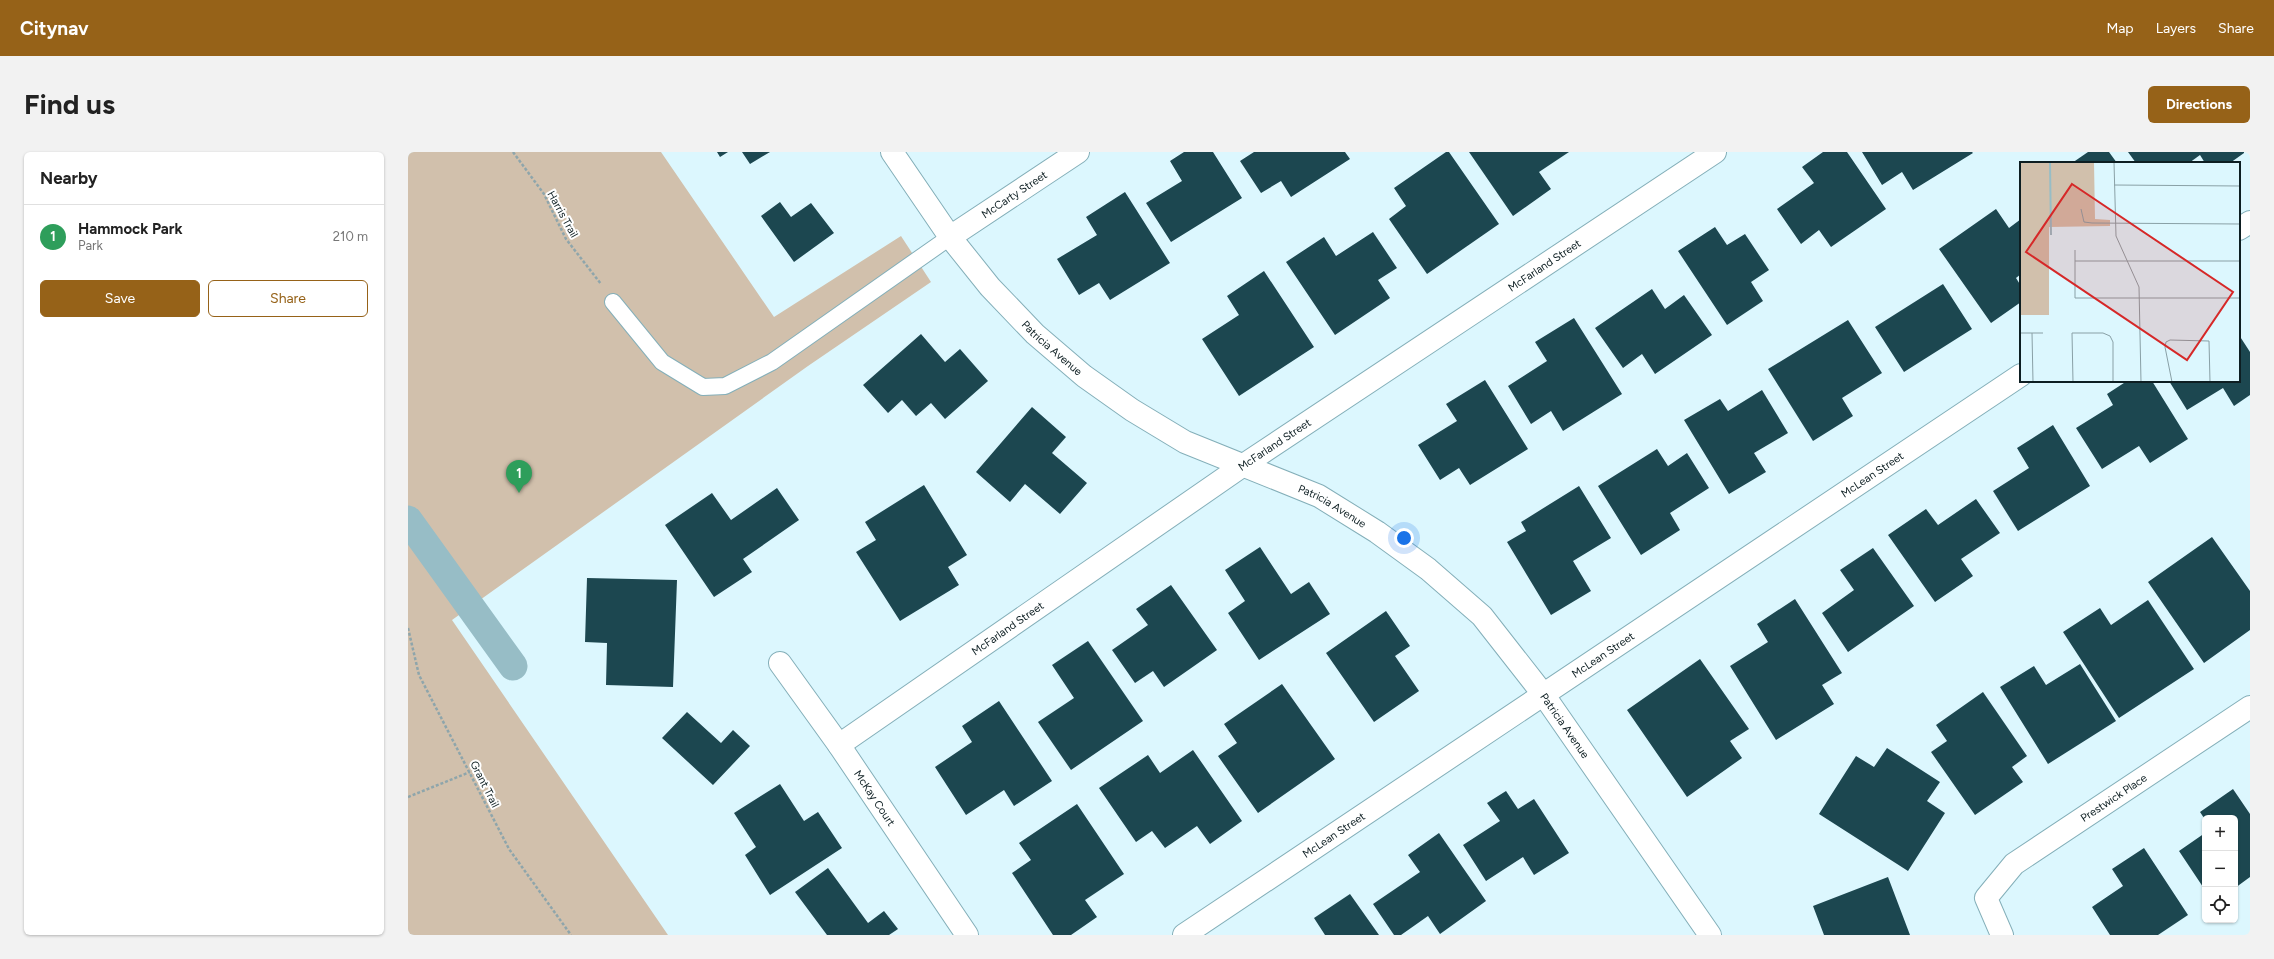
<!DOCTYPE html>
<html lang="en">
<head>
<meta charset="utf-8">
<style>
	:root { --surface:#fff; --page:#f2f2f2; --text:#222; --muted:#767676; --line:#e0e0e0; --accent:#966218 }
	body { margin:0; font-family:Figtree,sans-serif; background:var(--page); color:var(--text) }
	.controls { position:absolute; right:12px; bottom:12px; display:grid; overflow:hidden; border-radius:6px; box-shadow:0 1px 3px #0004 }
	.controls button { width:36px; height:36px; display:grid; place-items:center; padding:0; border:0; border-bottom:1px solid var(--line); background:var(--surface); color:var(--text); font:20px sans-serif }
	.you { position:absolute; left:996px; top:386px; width:14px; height:14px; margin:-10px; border:3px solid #fff; border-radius:50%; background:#1a73e8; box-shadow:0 0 0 6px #1a73e833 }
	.badge { display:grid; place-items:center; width:26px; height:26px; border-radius:50%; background:var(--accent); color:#fff; font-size:13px; font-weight:700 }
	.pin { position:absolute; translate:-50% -33px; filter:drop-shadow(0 1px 2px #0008) }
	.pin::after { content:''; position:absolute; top:21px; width:14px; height:12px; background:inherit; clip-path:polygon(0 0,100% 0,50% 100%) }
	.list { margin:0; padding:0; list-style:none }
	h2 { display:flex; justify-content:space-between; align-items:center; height:52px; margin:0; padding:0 16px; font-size:17px }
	h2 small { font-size:13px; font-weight:400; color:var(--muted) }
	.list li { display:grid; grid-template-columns:26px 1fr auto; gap:12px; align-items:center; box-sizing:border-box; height:64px; padding:0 16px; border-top:1px solid var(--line) }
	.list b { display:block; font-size:15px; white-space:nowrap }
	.list p { margin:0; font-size:13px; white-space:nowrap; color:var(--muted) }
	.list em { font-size:13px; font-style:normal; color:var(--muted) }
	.actions { display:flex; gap:8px; padding:12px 16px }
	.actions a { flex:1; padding:9px 0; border:1px solid var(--accent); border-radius:6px; text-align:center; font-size:14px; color:var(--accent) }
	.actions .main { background:var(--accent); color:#fff }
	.icon { flex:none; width:22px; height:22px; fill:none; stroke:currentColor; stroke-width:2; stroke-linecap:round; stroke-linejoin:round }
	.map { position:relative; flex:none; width:1842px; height:783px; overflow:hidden; border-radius:6px }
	header { display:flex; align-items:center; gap:24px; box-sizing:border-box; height:56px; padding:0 20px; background:var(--accent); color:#fff }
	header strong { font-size:19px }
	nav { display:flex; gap:22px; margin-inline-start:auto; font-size:14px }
	.intro { display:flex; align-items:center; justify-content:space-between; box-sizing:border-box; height:96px; padding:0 24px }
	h1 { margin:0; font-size:28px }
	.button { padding:10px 18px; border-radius:6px; background:var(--accent); color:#fff; font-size:14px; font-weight:700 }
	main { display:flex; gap:24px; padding:0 24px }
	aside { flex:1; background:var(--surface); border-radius:6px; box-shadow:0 1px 3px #0004 }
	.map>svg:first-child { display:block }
	.green { fill:#d1c0ac }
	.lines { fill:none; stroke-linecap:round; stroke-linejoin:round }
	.canal { stroke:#97bdc6; stroke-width:29 }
	.building { fill:#1c4750 }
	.lane-casing { stroke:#84afb9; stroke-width:18 }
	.street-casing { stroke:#84afb9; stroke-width:24 }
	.path { stroke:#8ea5ab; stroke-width:2.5; stroke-dasharray:3 2; stroke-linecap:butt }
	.lane { stroke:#fff; stroke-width:16 }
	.street { stroke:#fff; stroke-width:22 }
	.labels { text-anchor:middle; stroke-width:4; stroke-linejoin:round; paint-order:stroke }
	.street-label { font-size:11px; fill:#0d1e22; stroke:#fff }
	.inset-river { fill:none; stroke:#97bdc6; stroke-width:2 }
	.inset-road { fill:none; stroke:#89a0a6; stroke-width:1 }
	.view { fill:#d62828; fill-opacity:0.15; stroke:#d62828; stroke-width:2 }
	.inset-edge { fill:none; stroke:#0d1e22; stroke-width:2 }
</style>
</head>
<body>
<header>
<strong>Citynav</strong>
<nav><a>Map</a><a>Layers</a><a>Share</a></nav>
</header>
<div class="intro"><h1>Find us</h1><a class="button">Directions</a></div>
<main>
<aside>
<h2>Nearby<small></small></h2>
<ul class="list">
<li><span class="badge" style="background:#2e9e5b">1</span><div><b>Hammock Park</b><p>Park</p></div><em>210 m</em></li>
</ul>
<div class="actions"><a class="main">Save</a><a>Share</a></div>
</aside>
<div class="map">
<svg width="1842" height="783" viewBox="0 0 1842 783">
	<rect width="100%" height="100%" fill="#dcf7fe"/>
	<!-- green -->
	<path class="green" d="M0,0H253L366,165L493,84L523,130L400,214L44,468L260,783H0Z"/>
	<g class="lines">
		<!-- canal -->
		<path class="canal" d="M0,368L105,514"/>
	</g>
	<!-- building -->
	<path class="building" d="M309,0H320L312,5Z
		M334,0H362L342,12Z
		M776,0H805L834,46L763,90L738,51L774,29L762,9Z
		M846,0H937L942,7L883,45L873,29L853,41L832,9Z
		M1038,0H1041L1091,72L1019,122L981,67L998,54L986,36Z
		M1061,0H1161L1131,20L1143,37L1105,64Z
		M1415,0H1439L1478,57L1423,95L1411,78L1393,92L1369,57L1406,31L1394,15Z
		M1454,0H1564L1565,1L1505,38L1494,20L1474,33Z
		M1680,0H1701L1709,11H1664Z
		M1720,0H1836V1L1822,11H1797L1792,3L1781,11H1728Z
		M717,40L762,111L702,148L691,131L671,143L649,107L689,83L678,65Z
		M372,50L383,65L403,51L426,81L386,110L353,64Z
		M1588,57L1601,76L1613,67V122L1608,126L1613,134V150L1583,171L1531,97Z
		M1307,75L1319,93L1337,82L1361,118L1343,130L1355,149L1319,173L1270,99Z
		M965,80L989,116L970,128L982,146L927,183L878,110L916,85L928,104Z
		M856,119L906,195L831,244L794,187L831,163L819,144Z
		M1535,132L1564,177L1496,220L1467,175Z
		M1244,137L1257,157L1276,143L1304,183L1247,222L1234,202L1215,216L1187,176Z
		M1166,166L1214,242L1155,279L1143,259L1123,272L1100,234L1139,209L1127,190Z
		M1440,168L1474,221L1434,246L1445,264L1405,289L1360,217Z
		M513,182L537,210L552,197L580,229L537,267L523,251L508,264L494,248L480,261L455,233Z
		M1831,183L1842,200V243L1826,254L1815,236L1779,258L1761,229H1831Z
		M1077,228L1120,297L1062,333L1051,316L1032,328L1010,293L1049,269L1038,252Z
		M1719,229H1744L1780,287L1742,311L1731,294L1694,317L1668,276L1705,253L1699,242Z
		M1354,238L1380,281L1346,301L1358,320L1321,342L1276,268L1312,247L1320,259Z
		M624,255L658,285L644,301L679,331L652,362L617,332L602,350L568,320Z
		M1645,273L1682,334L1610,379L1585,339L1621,316L1609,296Z
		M1249,297L1260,314L1279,301L1301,336L1262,361L1272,378L1233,403L1190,334Z
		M516,333L559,403L540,415L551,433L492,469L448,400L468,388L457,370Z
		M1171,334L1203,386L1165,409L1183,439L1143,463L1099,390L1118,379L1113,370Z
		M369,336L391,368L335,407L344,420L306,445L257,373L304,341L323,368Z
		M1568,347L1592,381L1553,407L1565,424L1527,450L1480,383L1518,357L1530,373Z
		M1804,385L1842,439V478L1796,511L1740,430Z
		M852,395L883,442L901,430L922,462L851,508L820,461L837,449L817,418Z
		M1465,396L1506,454L1440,500L1414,461L1446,438L1432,418Z
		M179,426L269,428L265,535L198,533L199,491L177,490Z
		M763,433L809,498L756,535L745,519L727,531L704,498L740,473L728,457Z
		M1387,447L1434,521L1414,533L1426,552L1368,588L1322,514L1360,490L1349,472Z
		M1740,448L1786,517L1711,566L1655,480L1692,456L1703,473Z
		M978,459L1002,494L987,504L1011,539L966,570L918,501Z
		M680,489L735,569L663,618L630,570L666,546L644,513Z
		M1292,507L1341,577L1322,589L1334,606L1279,645L1219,558Z
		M1672,512L1708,569L1640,612L1592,535L1626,514L1638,533Z
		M874,532L927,607L850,661L810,604L829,591L816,572Z
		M1575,540L1619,604L1604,615L1615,630L1567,663L1523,600L1539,589L1528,573Z
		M591,549L644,629L606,654L596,638L558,663L527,615L564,590L554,574Z
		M279,560L313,591L325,578L342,594L305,633L254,586Z
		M1479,596L1532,630L1519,649L1537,661L1500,719L1411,662L1448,604L1466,615Z
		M785,598L834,669L802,692L789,674L757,696L744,679L728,690L691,636L740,603L752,621Z
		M372,632L396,669L410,660L434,696L362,743L337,703L348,695L326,661Z
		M1825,637L1842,662V725L1827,736V666H1796L1792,660Z
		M1098,639L1110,657L1126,647L1161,701L1126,723L1115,705L1078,729L1055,693L1092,669L1079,651Z
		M669,652L716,722L677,748L689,765L663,783H645L604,721L623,708L611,691Z
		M1031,681L1078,749L1032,782L1020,764L993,783H986L965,752L1012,720L1000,703Z
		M1797,681V738L1771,699Z
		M1736,696L1780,763L1750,783H1702L1684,755L1715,734L1704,717Z
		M420,716L460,771L476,759L490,777L481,783H419L387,740Z
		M1480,725L1502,783H1416L1405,754Z
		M942,742L971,783H917L906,766Z"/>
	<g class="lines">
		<!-- lane casing -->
		<g class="lane-casing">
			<path id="lane" d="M205,150L254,210L295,235L317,234L364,210L542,85"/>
		</g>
		<!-- street casing -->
		<g class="street-casing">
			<g id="street">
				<path id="s1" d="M484,0L542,85L582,135L627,182L676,224L724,258L777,290L911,344L969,380L1020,417L1074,464L1135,542L1302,783"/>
				<path d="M1831,77L1842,70"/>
				<path id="s2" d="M542,85L670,0"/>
				<path id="s3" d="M372,511L431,593L559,783"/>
				<path id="s4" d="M431,593L837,312L1307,0"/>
				<path id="s5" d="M776,783L1613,223"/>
				<path id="s6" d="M1594,783L1578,746L1606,712L1842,555"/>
			</g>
		</g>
		<!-- path -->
		<path class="path" d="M105,0L136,42L158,87L193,132
			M0,476L11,523L101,697L163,783
			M0,645L62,620"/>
		<!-- lane -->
		<use href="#lane" class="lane"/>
		<!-- street -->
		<use href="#street" class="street"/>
	</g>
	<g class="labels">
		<!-- street labels -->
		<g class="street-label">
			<text dy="4" stroke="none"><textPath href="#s2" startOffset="77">McCarty Street</textPath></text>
			<text transform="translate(155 62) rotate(61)" y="4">Harris Trail</text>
			<text dy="4" stroke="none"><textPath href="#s4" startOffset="853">McFarland Street</textPath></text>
			<text dy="4" stroke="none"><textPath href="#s1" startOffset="254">Patricia Avenue</textPath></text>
			<text dy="4" stroke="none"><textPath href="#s4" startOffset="529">McFarland Street</textPath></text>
			<text dy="4" stroke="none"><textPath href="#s5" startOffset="828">McLean Street</textPath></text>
			<text dy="4" stroke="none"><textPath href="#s1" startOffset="578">Patricia Avenue</textPath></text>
			<text dy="4" stroke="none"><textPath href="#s4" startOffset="205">McFarland Street</textPath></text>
			<text dy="4" stroke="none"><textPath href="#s5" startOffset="504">McLean Street</textPath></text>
			<text dy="4" stroke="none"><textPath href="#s1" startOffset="902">Patricia Avenue</textPath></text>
			<text transform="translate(77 632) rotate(63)" y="4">Grant Trail</text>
			<text dy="4" stroke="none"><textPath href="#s3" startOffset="165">McKay Court</textPath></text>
			<text dy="4" stroke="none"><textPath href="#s6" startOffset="204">Prestwick Place</textPath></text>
			<text dy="4" stroke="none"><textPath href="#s5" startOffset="180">McLean Street</textPath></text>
		</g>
	</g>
	<!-- overview -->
	<g transform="translate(1612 10)">
		<rect width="220" height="220" fill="#dcf7fe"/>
		<path d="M0,0H74L75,57L90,58V64L29,65V153H0Z" fill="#d1c0ac"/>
		<path class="inset-river" d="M30,0L31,73"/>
		<path class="inset-road" d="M94,0L96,74L119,125L121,220M94,23L220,24M61,47L64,60L72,61L220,62M55,88V136H220M55,99H220M0,171H23M12,171L13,220M53,220L52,171H83L90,174L93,180V220M152,220L145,185L146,180L150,178L189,179L190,220"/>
		<path class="view" d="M52,22L213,130L167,198L6,90Z"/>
		<rect width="220" height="220" class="inset-edge"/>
	</g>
</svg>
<div class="controls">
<button>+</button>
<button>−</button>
<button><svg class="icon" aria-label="locate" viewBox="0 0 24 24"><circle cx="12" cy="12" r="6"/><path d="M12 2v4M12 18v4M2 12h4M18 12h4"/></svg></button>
</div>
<div class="you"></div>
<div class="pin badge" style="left:111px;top:341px;background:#2e9e5b">1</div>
</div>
</main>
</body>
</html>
